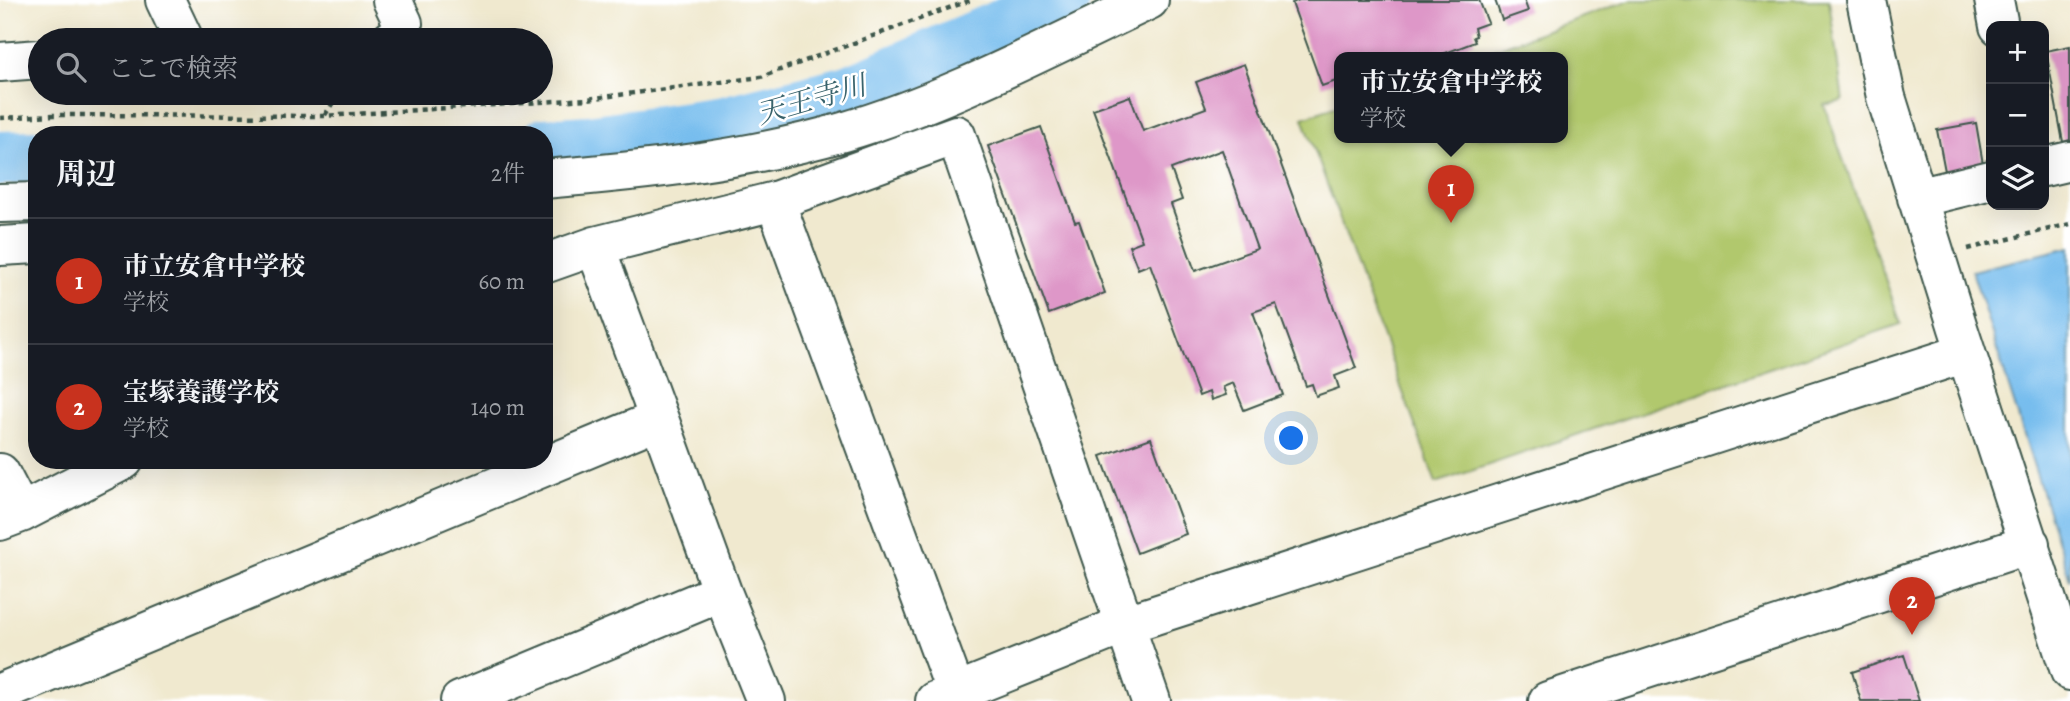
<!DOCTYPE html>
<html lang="ja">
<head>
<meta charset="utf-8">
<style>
	:root { --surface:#171b24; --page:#20242c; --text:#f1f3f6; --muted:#9ea1a6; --line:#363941; --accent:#c8321e }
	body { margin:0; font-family:Alegreya,"Noto Serif JP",serif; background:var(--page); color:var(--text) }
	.controls { position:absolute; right:21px; top:21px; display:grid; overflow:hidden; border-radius:14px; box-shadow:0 7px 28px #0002 }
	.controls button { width:63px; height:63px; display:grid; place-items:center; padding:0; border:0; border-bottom:2px solid var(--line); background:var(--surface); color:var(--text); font:35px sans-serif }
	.you { position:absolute; left:1292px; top:439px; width:24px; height:24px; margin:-18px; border:5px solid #fff; border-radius:50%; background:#1a73e8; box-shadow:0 0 0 10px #1a73e833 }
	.badge { display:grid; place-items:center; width:46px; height:46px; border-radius:50%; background:var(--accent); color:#fff; font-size:23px; font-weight:700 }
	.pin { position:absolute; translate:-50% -58px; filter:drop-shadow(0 2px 4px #0008) }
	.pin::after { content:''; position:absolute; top:37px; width:24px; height:21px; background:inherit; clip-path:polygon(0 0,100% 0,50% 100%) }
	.popup { position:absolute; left:1334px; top:52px; width:234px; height:91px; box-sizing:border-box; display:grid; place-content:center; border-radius:14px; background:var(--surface); filter:drop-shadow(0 2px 5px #0005); font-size:23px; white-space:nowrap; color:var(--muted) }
	.popup b { font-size:26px; color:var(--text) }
	.popup::after { content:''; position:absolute; left:50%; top:100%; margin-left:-14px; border:14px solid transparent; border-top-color:var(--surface) }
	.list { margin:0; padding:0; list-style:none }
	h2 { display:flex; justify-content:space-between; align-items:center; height:91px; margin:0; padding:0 28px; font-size:30px }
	h2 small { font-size:23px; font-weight:400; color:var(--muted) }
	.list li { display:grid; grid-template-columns:46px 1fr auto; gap:21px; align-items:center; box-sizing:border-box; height:126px; padding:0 28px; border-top:2px solid var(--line) }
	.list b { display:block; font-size:26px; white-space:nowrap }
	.list p { margin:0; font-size:23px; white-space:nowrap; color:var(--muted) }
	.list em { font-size:23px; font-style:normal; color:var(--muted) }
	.icon { flex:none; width:38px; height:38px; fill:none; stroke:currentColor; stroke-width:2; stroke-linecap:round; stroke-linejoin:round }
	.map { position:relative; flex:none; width:2070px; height:701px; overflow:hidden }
	.search { position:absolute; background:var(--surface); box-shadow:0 7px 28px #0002; left:28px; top:28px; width:525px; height:77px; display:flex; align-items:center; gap:18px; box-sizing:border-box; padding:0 24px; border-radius:38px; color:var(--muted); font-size:26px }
	.panel { position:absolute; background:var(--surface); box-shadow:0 7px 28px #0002; left:28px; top:126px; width:525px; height:343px; border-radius:28px }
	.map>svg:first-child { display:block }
	.green { fill:#b1c86d; stroke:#688250; stroke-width:2 }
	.water { fill:#77bdee; stroke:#4b7d91; stroke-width:2 }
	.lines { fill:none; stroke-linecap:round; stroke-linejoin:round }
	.river { stroke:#77bdee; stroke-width:54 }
	.building { fill:#de97c8; fill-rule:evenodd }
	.minor-casing { stroke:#3e574b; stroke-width:42 }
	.path { stroke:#3e574b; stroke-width:4.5; stroke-dasharray:5 5; stroke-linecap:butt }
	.minor { stroke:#fff; stroke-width:38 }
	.labels { text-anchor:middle; stroke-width:5; stroke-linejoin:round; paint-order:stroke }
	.water-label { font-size:28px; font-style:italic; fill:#39636c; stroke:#fff }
</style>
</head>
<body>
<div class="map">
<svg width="2070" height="701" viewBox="0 0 2070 701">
	<rect width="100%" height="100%" fill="#fff"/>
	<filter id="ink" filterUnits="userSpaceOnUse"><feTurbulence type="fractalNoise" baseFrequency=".0143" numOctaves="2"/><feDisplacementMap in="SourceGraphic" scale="14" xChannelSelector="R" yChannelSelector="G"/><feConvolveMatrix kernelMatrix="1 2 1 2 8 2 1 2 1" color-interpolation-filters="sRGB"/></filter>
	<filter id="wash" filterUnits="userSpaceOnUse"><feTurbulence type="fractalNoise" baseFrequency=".00686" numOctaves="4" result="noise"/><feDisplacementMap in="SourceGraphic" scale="28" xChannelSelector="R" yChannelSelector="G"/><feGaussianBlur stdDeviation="1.57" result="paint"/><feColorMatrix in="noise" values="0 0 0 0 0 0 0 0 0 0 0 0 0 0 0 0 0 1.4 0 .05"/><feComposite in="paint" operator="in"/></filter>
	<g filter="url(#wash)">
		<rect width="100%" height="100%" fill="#f0e9cf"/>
		<!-- green -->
		<path class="green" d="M1630,0H1829L1843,101L1824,105L1901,324L1436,483L1303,118L1339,105V137H1563V57H1472Z"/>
		<!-- water -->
		<path class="water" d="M2070,247V580L1972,271Z"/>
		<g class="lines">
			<!-- river -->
			<path class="river" d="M544,145L589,142L724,123L849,92L1063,0
				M0,158L37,157"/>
		</g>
		<g id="blocks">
			<!-- building -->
			<path class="building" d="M1299,0H1479L1488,23L1474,28L1476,36L1473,37L1475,42L1435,57H1339V80L1322,86L1292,3Z
				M1495,0H1524L1528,11L1502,20Z
				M2070,46V140L2063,142L2046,51Z
				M1244,64L1356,368L1335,376L1339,388L1316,396L1312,384L1306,386L1276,304L1253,312L1283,395L1244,410L1233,383L1223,387L1226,395L1211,400L1209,392L1199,396L1150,264L1138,269L1129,246L1142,241L1093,109L1130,96L1143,131L1206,108L1196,82ZM1222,150L1257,249L1195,271L1171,204L1182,200L1171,169Z
				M1976,123L1983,164L1945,171L1937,130Z
				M1041,127L1075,222L1079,221L1105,293L1049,314L988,146Z
				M1151,438L1186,534L1137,553L1101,456Z
				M1904,655L1919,701H1861L1852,672Z"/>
		</g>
	</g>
	<g filter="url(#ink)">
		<use href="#blocks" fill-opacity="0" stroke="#3e574b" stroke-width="2"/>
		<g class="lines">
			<!-- minor casing -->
			<g class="minor-casing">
				<path id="minor" d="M165,0L184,40
					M1866,0L1886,97L1958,328L2070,671
					M1994,0L1999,26
					M391,40L402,32L403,23L392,0
					M0,62L40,59
					M2044,167L2070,161
					M544,179C644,171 746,160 843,132C949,101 1049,47 1149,0
					M1917,198L1991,180
					M775,201L959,701
					M0,203L37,202
					M0,246L37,244
					M595,246L659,419
					M544,264L595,246L775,201L956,135L1151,701
					M0,473L21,513
					M0,521L21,513L124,460
					M722,592L766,701
					M0,693L659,419L722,592L460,701
					M935,701L1124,625L1966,353
					M1548,701L2030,544"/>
			</g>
			<!-- path -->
			<path class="path" d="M325,115L336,98L346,93
				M0,118L54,115L324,116L587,99L761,77L971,0
				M1968,249L2070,224"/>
			<!-- minor -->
			<use href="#minor" class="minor"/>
		</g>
	</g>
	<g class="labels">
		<!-- water labels -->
		<g class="water-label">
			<text transform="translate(811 99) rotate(-16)" y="10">天王寺川</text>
		</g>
	</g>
</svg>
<div class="controls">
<button>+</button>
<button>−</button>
<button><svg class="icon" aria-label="layers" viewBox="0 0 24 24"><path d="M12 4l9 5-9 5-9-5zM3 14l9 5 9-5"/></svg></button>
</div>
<div class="you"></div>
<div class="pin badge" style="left:1451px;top:223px">1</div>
<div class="popup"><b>市立安倉中学校</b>学校</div>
<div class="pin badge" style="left:1912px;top:635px">2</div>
<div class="search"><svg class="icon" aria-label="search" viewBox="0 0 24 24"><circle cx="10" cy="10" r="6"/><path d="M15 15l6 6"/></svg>ここで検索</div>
<section class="panel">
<h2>周辺<small>2件</small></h2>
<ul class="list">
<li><span class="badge">1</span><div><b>市立安倉中学校</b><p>学校</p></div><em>60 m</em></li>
<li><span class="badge">2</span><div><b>宝塚養護学校</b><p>学校</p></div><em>140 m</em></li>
</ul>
</section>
</div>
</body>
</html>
